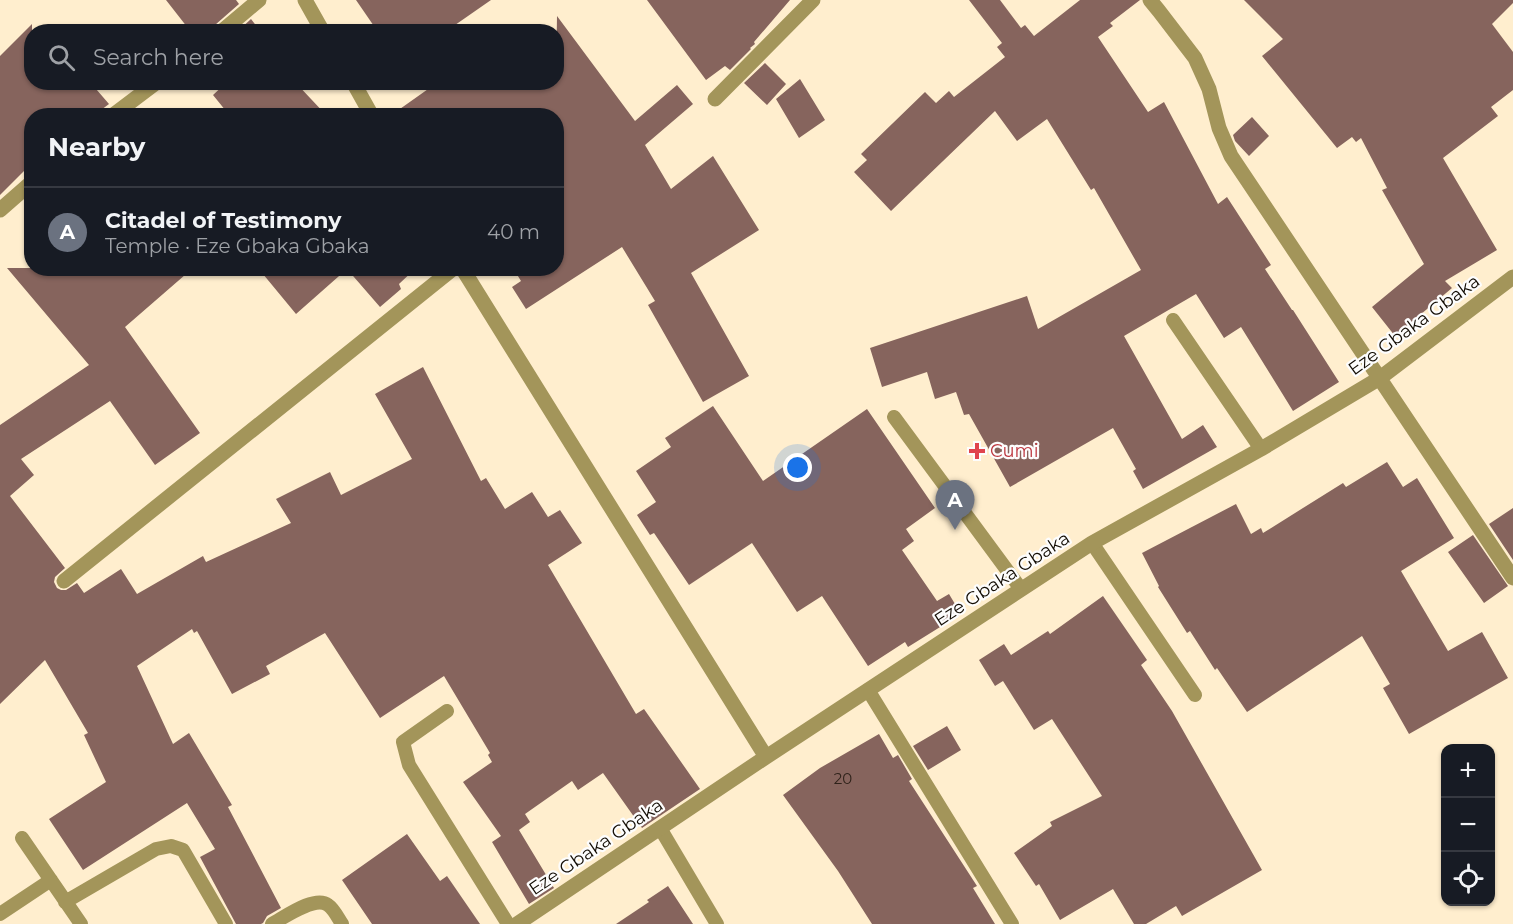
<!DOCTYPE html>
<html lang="en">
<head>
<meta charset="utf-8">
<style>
	:root { --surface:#171b24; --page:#20242c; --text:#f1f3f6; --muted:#9ea1a6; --line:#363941; --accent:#c3a497 }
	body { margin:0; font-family:Montserrat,sans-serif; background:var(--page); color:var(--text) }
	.controls { position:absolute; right:18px; bottom:18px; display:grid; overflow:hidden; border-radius:12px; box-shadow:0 2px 4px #0004 }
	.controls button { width:54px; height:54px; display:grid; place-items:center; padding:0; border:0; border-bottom:2px solid var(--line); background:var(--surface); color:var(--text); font:30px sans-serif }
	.you { position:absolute; left:798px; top:468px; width:21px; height:21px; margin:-15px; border:4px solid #fff; border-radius:50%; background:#1a73e8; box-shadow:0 0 0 9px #1a73e833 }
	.badge { display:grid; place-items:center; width:39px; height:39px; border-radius:50%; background:var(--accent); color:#fff; font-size:20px; font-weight:700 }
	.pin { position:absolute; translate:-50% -50px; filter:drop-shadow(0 2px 3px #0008) }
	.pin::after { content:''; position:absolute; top:32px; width:21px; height:18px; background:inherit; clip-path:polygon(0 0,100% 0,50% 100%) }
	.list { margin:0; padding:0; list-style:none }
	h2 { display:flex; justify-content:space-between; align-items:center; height:78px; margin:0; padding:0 24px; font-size:26px }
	h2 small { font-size:20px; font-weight:400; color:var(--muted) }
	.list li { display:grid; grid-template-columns:39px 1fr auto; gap:18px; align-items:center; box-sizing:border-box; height:90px; padding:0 24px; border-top:2px solid var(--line) }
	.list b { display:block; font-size:22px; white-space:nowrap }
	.list p { margin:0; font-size:20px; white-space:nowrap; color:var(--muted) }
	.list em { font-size:20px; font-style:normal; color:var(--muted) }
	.icon { flex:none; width:33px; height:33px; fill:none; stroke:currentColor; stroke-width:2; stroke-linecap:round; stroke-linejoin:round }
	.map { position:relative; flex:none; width:1513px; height:924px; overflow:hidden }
	.search { position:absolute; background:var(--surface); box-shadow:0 2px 4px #0004; left:24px; top:24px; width:540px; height:66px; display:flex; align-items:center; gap:15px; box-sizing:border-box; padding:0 21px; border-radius:24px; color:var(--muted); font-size:22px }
	.panel { position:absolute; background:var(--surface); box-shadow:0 2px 4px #0004; left:24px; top:108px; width:540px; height:168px; border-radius:24px }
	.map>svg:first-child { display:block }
	.building { fill:#86645d }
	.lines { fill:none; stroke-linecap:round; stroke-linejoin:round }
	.service { stroke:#a3955a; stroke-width:14 }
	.minor { stroke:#a3955a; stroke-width:15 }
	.health-dot { fill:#e0444e; stroke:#fdfdfd; stroke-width:2 }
	.labels { text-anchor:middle; stroke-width:4.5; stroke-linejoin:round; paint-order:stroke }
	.number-label { font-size:15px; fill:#2f221a }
	.street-label { font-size:18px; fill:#120c03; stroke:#fdfdfd }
	.health-label { font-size:18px; fill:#be3a42; stroke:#fdfdfd; text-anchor:start }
</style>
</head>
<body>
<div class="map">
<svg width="1513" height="924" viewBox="0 0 1513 924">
	<rect width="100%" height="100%" fill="#ffeece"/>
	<!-- building -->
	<path class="building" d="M166,0H236L239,4L215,25L212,32H191Z
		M356,0H491L445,32H378Z
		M647,0H790L754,42L755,44L750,48L751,49L730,70L725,66L706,80Z
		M969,0H1000L1021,28L1025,25L1034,36L1080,0H1140L1110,23L1113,26L1098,37L1148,112L1164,102L1218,204L1227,197L1271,265L1265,269L1292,310H1293L1339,382L1293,411L1241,327L1224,338L1196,294L1124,336L1182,439L1203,425L1217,447L1143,489L1133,471L1136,469L1113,428L1010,487L969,414L964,415L956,392L935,399L927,372L882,387L870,348L1027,296L1038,329L1141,270L1094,188L1091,190L1047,119L1017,141L995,111L891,211L854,172L867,160L861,154L925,92L936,103L949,91L954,97L1005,57L997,47L1002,43Z
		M1244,0H1513V3L1492,24L1513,52V90L1491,107L1498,116L1443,158L1497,250L1445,281L1452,288L1395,336L1372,307L1424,264L1382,190L1387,188L1361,138L1356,142L1352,137L1337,148L1262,56L1283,39Z
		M557,16L635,121L677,85L693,104L645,145L671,189L713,156L759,230L691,273L749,376L703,402L648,305L655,301L622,247L526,309L512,287L521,281L513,268H556V116H390L438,82H556Z
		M251,19L261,32H237Z
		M32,24V82H90L109,104L93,116H32V163L0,195V56Z
		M765,63L786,84L767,105L744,83Z
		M800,79L825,120L799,138L776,99Z
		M227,82H295L327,116H230L213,95Z
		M1252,117L1269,136L1249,156L1235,141L1233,135Z
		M7,268H193L125,327L200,433L155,465L110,401L21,459L34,475L10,496L65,568L55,577L54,582L57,588L61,590H66L77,583L84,593L121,569L137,594L203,556L206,562L291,523L276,499L330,472L341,495L412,459L375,394L423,367L481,481L486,478L505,509L532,492L548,517L560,510L582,543L548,565L636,714L644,709L700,789L642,828L603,773L578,790L572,781L525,814L530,822L519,830L554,888L529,904L492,842L501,836L463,782L492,762L488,755L490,753L444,676L380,718L325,633L266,666L270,674L232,694L197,631L194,633L192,629L137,666L173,744L189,733L232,805L228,807L281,908L267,916L263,923L261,924H236L200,857L215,849L187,803L83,870L49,819L106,782L84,735L88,733L45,660L0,704V425L89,365Z
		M258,268H416L399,284L401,289L380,307L347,269L296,314Z
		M713,406L763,481L867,409L935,508L906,529L914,541L902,550L937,601L949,594L961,614L908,647L905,642L868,666L822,596L797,612L752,543L689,585L654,533L650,535L637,515L656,502L636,471L671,447L665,438Z
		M1387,462L1403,487L1417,478L1454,538L1401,571L1448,651L1482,632L1508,678L1409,734L1383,688L1390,684L1362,636L1247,712L1217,668L1215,670L1190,631L1187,633L1158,587L1159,586L1142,553L1236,504L1251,534L1261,528L1263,533L1343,483L1346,487Z
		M1513,508V560L1489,524Z
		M1473,535L1508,586L1484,603L1448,552Z
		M1103,596L1147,660L1141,665L1172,711L1262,870L1182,916L1176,906L1146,924H1134L1113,889L1060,920L1039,884L1036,886L1014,853L1052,826L1050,822L1102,796L1052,719L1034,730L1003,681L995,686L979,660L1004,644L1011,655L1048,631L1050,634Z
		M947,726L961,750L928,770L913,746Z
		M879,734L893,758L898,755L912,779L909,781L977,886L973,888L995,924H872L838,871L783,795L820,768Z
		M407,834L440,881L447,876L480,924H372L342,880Z
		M668,886L693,924H616L649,902L647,900Z"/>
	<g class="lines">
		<!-- service -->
		<path class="service" d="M1173,320L1261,449
			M894,417L1021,589
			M1092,543L1195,695
			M868,690L1012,924
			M447,711L403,742L409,765L508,924
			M660,828L717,924
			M22,838L81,924
			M65,902L156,849L171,846L183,850L226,924
			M0,914L51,880
			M272,924C285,917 315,895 328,905C334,909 338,918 342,924"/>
		<!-- minor -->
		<path class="minor" d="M305,0L323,32
			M1150,0L1159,11L1195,58L1209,89L1219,128L1231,156L1513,578
			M221,32L259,0
			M353,82L372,116
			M715,99L813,0
			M112,116L157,82
			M0,210L32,182
			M462,268L766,757
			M64,581L454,268
			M517,924L766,757L1092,543L1261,449L1380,378L1513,277"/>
	</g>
	<!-- markers -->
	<path class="health-dot" d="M974 442h6v6h6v6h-6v6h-6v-6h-6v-6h6z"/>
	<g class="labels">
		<!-- number labels -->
		<g class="number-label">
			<text x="843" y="784">20</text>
		</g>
		<!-- street labels -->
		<g class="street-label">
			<text transform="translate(1414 325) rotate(-36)" y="6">Eze Gbaka Gbaka</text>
			<text transform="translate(1002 579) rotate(-33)" y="6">Eze Gbaka Gbaka</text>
			<text transform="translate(596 847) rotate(-34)" y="6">Eze Gbaka Gbaka</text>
		</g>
		<!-- health labels -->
		<g class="health-label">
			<text x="990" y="457">Cumi</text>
		</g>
	</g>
</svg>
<div class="controls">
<button>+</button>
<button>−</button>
<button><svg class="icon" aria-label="locate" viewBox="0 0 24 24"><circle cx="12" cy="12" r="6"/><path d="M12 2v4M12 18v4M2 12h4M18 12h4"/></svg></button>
</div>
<div class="you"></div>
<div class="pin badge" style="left:955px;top:530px;background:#6b7280">A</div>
<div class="search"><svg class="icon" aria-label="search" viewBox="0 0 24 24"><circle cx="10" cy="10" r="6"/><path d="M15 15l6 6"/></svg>Search here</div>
<section class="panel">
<h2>Nearby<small></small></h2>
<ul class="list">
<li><span class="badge" style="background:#6b7280">A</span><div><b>Citadel of Testimony</b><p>Temple · Eze Gbaka Gbaka</p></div><em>40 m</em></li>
</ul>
</section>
</div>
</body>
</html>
